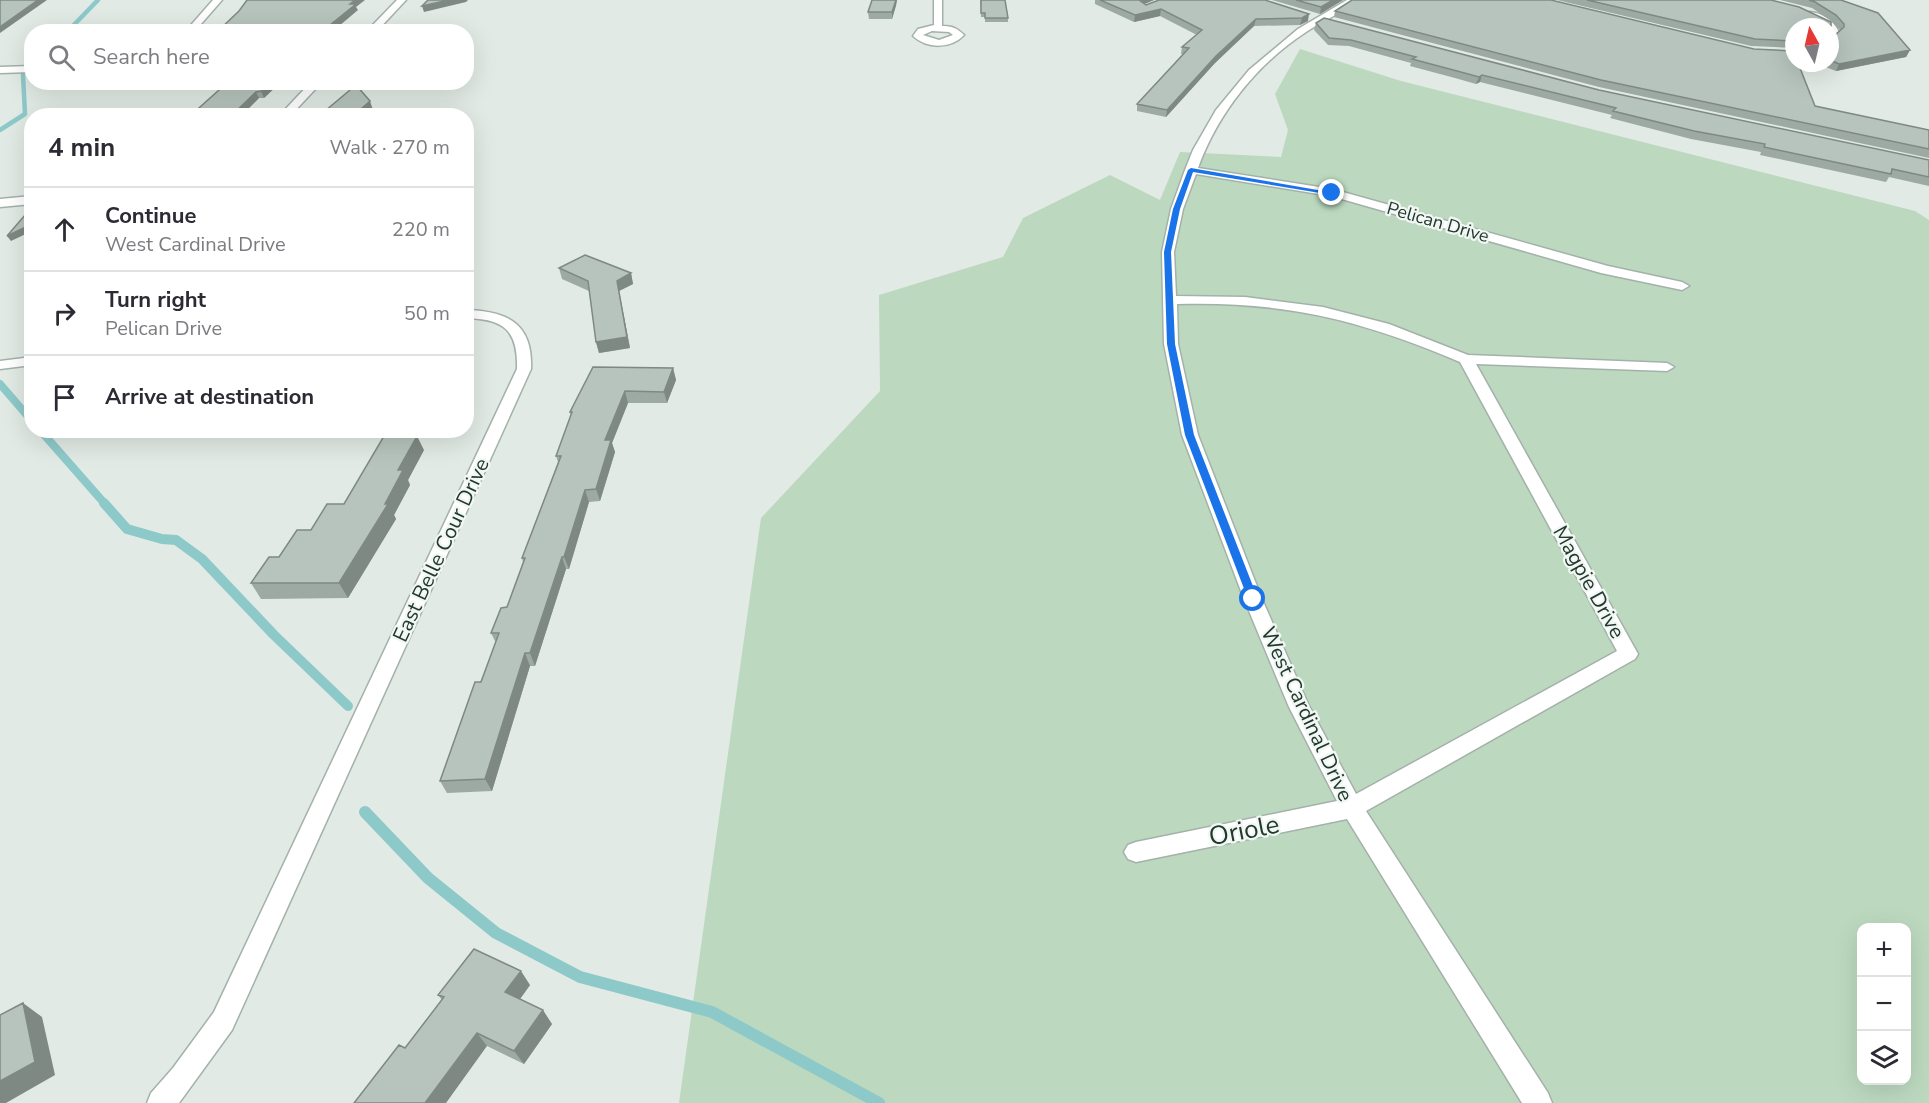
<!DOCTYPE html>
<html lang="en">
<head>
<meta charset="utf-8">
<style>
	:root { --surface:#fff; --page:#f2f2f3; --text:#2b2b33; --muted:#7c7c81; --line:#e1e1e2 }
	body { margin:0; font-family:"Nunito Sans",sans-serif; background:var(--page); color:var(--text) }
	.controls { position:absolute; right:18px; bottom:18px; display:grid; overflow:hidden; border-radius:12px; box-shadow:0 6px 24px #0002 }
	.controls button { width:54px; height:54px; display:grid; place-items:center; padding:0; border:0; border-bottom:2px solid var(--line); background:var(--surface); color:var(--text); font:30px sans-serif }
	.compass { position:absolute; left:1785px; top:18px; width:54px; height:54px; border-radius:50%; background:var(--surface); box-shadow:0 6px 24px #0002; rotate:352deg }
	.stop { position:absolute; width:18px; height:18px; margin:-14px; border:4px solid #1a73e8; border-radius:50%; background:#fff }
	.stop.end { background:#1a73e8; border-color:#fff; box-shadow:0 2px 6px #0008 }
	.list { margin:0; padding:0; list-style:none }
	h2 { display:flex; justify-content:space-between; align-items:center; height:78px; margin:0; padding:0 24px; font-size:26px }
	h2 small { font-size:20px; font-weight:400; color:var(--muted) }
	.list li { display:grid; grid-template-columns:39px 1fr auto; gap:18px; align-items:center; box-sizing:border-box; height:84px; padding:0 24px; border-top:2px solid var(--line) }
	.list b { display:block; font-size:22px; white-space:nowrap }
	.list p { margin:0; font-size:20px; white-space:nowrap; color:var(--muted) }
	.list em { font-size:20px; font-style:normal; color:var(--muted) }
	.icon { flex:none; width:33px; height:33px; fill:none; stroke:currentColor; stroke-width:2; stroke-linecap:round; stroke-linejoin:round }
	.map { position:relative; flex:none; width:1929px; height:1103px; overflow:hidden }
	.search { position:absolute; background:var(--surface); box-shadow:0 6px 24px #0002; left:24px; top:24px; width:450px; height:66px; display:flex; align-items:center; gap:15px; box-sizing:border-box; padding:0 21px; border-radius:24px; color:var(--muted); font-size:22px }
	.panel { position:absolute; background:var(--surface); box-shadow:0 6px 24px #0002; left:24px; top:108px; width:450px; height:330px; border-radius:24px }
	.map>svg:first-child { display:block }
	.green { fill:#bcd9bf; fill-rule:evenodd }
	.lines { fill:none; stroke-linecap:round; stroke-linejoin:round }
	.stream-far3 { stroke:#8ec9c9; stroke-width:4.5 }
	.stream-far2 { stroke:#8ec9c9; stroke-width:8 }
	.stream-far1 { stroke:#8ec9c9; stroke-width:10 }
	.stream { stroke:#8ec9c9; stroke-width:12 }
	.street-casing { stroke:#a4b1aa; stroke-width:3 }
	.street { fill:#fff; fill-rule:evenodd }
	.wall { fill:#9da9a3 }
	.shaded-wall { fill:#7f8984 }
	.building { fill:#b6c4bd; stroke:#7f8984; stroke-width:1.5 }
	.route { fill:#1a73e8 }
	.labels { text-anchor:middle; stroke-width:4.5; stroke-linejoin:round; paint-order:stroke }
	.far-street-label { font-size:18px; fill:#23382f; stroke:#f1f7f3 }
	.street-label { font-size:21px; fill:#23382f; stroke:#f1f7f3 }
	.near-street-label { font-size:26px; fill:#23382f; stroke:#f1f7f3 }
</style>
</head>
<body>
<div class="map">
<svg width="1929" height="1103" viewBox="0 0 1929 1103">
	<rect width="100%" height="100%" fill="#e1eae4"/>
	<!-- green -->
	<path class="green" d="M1300,49L1401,81L1915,211L1929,220V1103H679L761,518L880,391L879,295L1003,257L1023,218L1110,175L1160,200L1180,152L1281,157L1288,130L1275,94ZM1862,928H1906V1080H1862Z"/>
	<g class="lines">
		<!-- stream-far3 -->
		<path class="stream-far3" d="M67,32L98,0
			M0,130L25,114L23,75"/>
		<!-- stream-far2 -->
		<path class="stream-far2" d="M0,384L32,421
			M40,430L105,504"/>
		<!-- stream-far1 -->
		<path class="stream-far1" d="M104,503L127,529L162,539L176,540L202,559L274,635L348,706"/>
		<!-- stream -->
		<path class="stream" d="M365,812L428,878L496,933L580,977L712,1012L879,1103"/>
		<!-- street casing -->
		<g class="street-casing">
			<path id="street" d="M213,0H222L194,32H185Z
				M397,0H406L376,32H366Z
				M934,0H942V26C952,26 957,28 964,35C951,49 927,49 913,36L918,29L934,25ZM932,31L949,32L953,35L939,40L923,35Z
				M1347,0H1357C1343,13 1322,21 1306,32C1257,64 1218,113 1198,168L1332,189L1608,266L1682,282L1689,286L1682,290L1601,273L1331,196L1196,174L1183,209L1174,252L1176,296L1245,297L1323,307L1389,324L1468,355L1667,363L1674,367L1667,371L1476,364L1638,654L1635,659L1366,811L1548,1093L1552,1103H1522L1347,819L1136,862L1128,859L1124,852L1128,845L1136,842L1337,801L1289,707L1244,599L1182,435L1164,344L1162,252L1171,209L1185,170L1193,150L1216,110L1249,70L1298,29ZM1177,304C1284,301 1362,320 1460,362L1617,651L1356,794L1309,706L1262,599L1198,435L1178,344Z
				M1809,12C1821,12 1834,21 1839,32L1830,40V27L1809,16Z
				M32,66V72L0,73V67Z
				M311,82H322L290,116H279Z
				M32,196V204L0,207V199Z
				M466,310C508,311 533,324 531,369L232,1030L179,1103H147L151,1093L173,1068L214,1012L517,369C518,330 504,319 466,318Z
				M32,357V365L0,369V361Z"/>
		</g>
		<!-- street -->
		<use href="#street" class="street"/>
	</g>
	<!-- wall -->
	<path class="wall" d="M872,0H897L892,19H869L868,12Z
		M980,0L1008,18V22H985V17H981Z
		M1095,0H1154L1145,4L1146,5L1265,0L1308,21L1300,25L1254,26L1215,63L1166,117L1137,111V104L1183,54H1181L1182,47L1197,35L1160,16L1134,22L1095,4Z
		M1272,0H1343L1320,14Z
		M1557,0H1771L1799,7L1831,22V33L1835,35L1840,30L1832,21L1812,8L1780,0H1841L1878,13L1910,50L1906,57L1836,71L1815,63H1830V27H1794V48L1751,46Z
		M1335,11L1815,106L1929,130V158L1599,87L1334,17Z
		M1316,23L1599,90L1929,160V186L1889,177L1886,182L1760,155L1761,152L1691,139L1610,118L1612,115L1480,82L1476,84L1455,78L1410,66L1411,63L1349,46L1328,45L1314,30Z
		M150,82H281L264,98H259L241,116H190L226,84L181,86L180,84L157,85Z
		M559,268L631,273L633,284L619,291L630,348L599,353L596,342L589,291L562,279Z
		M673,368L676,380L667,403H628L612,443L615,452L600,501L589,502L569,569H566L535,666H530L492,791L447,793L440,781L496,643L491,633L507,607L523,562L522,558L558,462L556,456L571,416L570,412Z
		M424,450L408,480L410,485L394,515L396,519L348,598L261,599L251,583L279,557L344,504Z
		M530,985L520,999L552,1024L524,1064L487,1046L405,1048L442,1000L438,995Z"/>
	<!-- shaded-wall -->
	<path class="shaded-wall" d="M38,0H47L0,33V27Z
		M355,0H365L356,7L358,10L332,32H315Z
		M449,0H468L466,2L424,12L422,6Z
		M896,0H897L896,6L892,19V12Z
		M1139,0H1154L1139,6Z
		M1333,0H1343L1320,14L1321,7Z
		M1161,9L1160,16L1134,22L1135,15Z
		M1309,14L1308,21L1300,25L1302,18Z
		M1256,19L1254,26L1215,63L1166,117L1167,110L1216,56Z
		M150,26L153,32H144Z
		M1910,50L1906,57L1836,71L1839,64Z
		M1482,75L1480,82L1476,84L1479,77Z
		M271,82H281L264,98L261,91Z
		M256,92L259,98L241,116H231Z
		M370,101L373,110L367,116H353Z
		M32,224V231L11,241L7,236Z
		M32,256V262H31L27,257Z
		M631,273L633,284L619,291L630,348L599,353L596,342L617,281Z
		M673,368L676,380L667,403L664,392Z
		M625,391L628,403L612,443L615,452L600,501L596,489L605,440Z
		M417,436L424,450L408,480L410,485L394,515L396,519L348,598L339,583L385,504L398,470Z
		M585,490L589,502L569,569L564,557Z
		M562,557L566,569L535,666L530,653Z
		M525,653L530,666L492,791L485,779Z
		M521,971L530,985L515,1006L505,992Z
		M23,1003L42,1017L55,1075L6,1103H0V1081Z
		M543,1010L552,1024L524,1064L514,1051Z
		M477,1033L487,1046L446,1103H425Z"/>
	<!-- building -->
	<path class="building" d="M0,0H38L0,27Z
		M247,0H355L350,4H356L325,29L315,32H217L239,11Z
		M428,0H449L422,6Z
		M872,0H896L892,12H868Z
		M981,0H1005L1008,18H985V13H981Z
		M1100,0H1139L1146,5L1159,0H1265L1309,14L1302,18L1256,19L1216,56L1167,110L1137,104L1189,48L1182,47L1202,30L1161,9L1135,15Z
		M1296,0H1333L1321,7Z
		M1352,0H1551L1754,49L1794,51V63H1798L1815,106L1929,130V149L1601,80L1335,11Z
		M1587,0H1771L1799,7L1831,22V33L1835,35L1844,27V24L1836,15L1815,2L1809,0H1841L1878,13L1910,50L1839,64L1830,60V27H1794V41L1755,39Z
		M1324,18L1599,90L1929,160V177L1892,169L1891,174L1764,147L1765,144L1694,131L1613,111L1616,108L1482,75L1479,77L1457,71L1412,59L1416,57L1351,40L1329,38L1316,23Z
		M150,26L144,32H130Z
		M228,82H271L261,91L256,92L231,116H190Z
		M356,85L370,101L353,116H319Z
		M32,207V224L7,236Z
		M585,255L631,273L617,281L627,337L596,342L588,281L559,268Z
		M593,367L673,368L664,392L625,391L605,440H611L596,489L585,490L564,557H562L530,653H525L485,779L440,781L475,682H481L499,633H491L501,608L507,607L525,558H522L561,456H556L572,412H570Z
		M384,436H417L398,470H403L385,504H388L339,583H251L269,557H279L297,530H311L327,504H344Z
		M474,949L521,971L505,992L543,1010L514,1051L477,1033L425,1103H354L399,1045L405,1048L444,997L438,995Z
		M23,1003L35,1062L0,1081V1015Z"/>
	<!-- route -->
	<path class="route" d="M1191,168L1335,193L1332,195L1193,172L1180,209L1171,252L1175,344L1194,435L1258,599L1253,602L1248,599L1185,435L1167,344L1164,252L1173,209L1188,170Z"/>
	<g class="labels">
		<!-- far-street labels -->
		<g class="far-street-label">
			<text transform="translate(1438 222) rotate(16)" y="6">Pelican Drive</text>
		</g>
		<!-- street labels -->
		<g class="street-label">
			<text transform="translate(441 550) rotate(-65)" y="7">East Belle Cour Drive</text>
			<text transform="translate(1589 582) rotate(61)" y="7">Magpie Drive</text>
			<text transform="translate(1307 714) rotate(65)" y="7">West Cardinal Drive</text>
		</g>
		<!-- near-street labels -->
		<g class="near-street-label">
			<text transform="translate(1244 830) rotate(-11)" y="9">Oriole</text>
		</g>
	</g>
</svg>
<div class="controls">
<button>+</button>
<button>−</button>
<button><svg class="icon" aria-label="layers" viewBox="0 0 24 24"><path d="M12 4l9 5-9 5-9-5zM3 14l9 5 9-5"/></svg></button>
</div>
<svg class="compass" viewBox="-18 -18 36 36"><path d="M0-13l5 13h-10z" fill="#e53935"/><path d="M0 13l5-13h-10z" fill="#7c7c81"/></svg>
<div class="stop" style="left:1253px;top:599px"></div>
<div class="stop end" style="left:1332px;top:193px"></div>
<div class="search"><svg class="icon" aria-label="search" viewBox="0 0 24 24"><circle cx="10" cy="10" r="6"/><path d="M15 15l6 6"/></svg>Search here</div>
<section class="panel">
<h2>4 min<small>Walk · 270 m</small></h2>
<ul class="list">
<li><svg class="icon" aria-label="ahead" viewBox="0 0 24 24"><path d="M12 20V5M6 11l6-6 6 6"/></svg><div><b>Continue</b><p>West Cardinal Drive</p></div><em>220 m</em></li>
<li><svg class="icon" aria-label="right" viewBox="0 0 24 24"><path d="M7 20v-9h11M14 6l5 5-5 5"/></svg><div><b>Turn right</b><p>Pelican Drive</p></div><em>50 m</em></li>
<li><svg class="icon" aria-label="arrive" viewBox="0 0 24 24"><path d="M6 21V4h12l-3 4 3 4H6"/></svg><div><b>Arrive at destination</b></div></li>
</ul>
</section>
</div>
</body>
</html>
